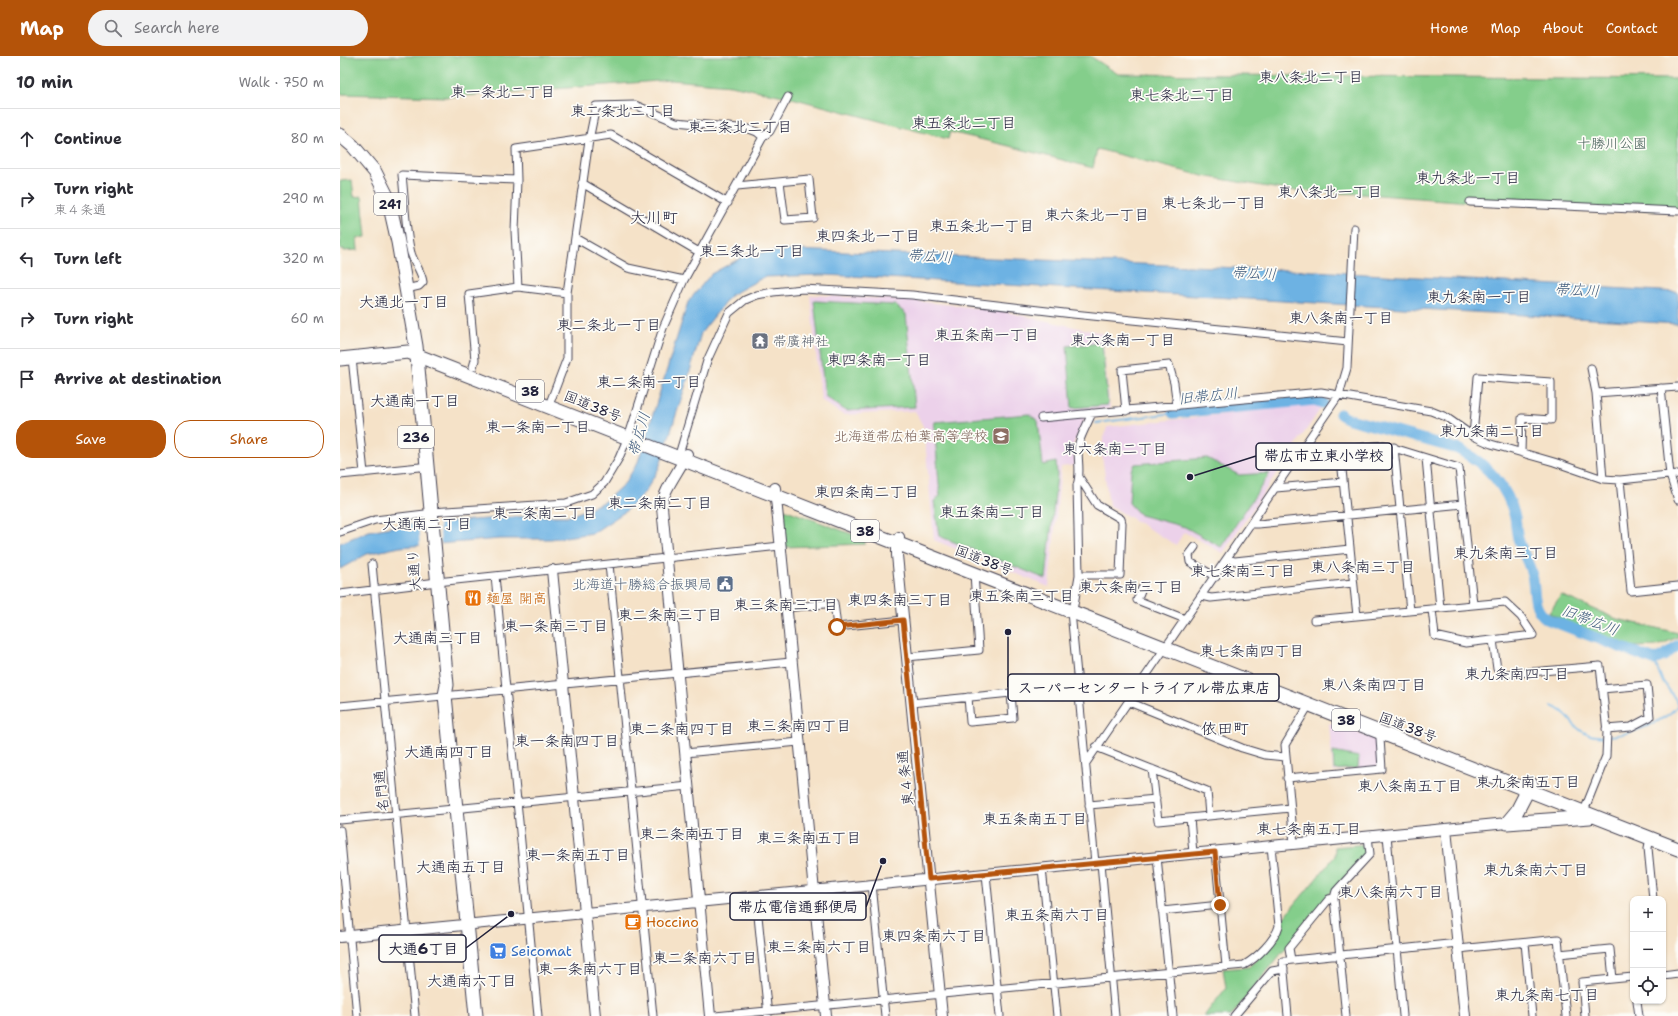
<!DOCTYPE html>
<html lang="en">
<head>
<meta charset="utf-8">
<style>
	:root { --surface:#fff; --page:#f2f2f3; --text:#2b2b33; --muted:#7c7c81; --line:#e1e1e2; --accent:#b45309 }
	body { margin:0; font-family:"Shantell Sans","Klee One",sans-serif; background:var(--page); color:var(--text) }
	.controls { position:absolute; right:12px; bottom:12px; display:grid; overflow:hidden; border-radius:8px; box-shadow:0 1px 3px #0004 }
	.controls button { width:36px; height:36px; display:grid; place-items:center; padding:0; border:0; border-bottom:1px solid var(--line); background:var(--surface); color:var(--text); font:20px sans-serif }
	.stop { position:absolute; width:12px; height:12px; margin:-9px; border:3px solid #b45309; border-radius:50%; background:#fff }
	.stop.end { background:#b45309; border-color:#fff; box-shadow:0 1px 4px #0008 }
	.list { margin:0; padding:0; list-style:none }
	h2 { display:flex; justify-content:space-between; align-items:center; height:52px; margin:0; padding:0 16px; font-size:17px }
	h2 small { font-size:13px; font-weight:400; color:var(--muted) }
	.list li { display:grid; grid-template-columns:26px 1fr auto; gap:12px; align-items:center; box-sizing:border-box; height:60px; padding:0 16px; border-top:1px solid var(--line) }
	.list b { display:block; font-size:15px; white-space:nowrap }
	.list p { margin:0; font-size:13px; white-space:nowrap; color:var(--muted) }
	.list em { font-size:13px; font-style:normal; color:var(--muted) }
	.actions { display:flex; gap:8px; padding:12px 16px }
	.actions a { flex:1; padding:9px 0; border:1px solid var(--accent); border-radius:16px; text-align:center; font-size:14px; color:var(--accent) }
	.actions .main { background:var(--accent); color:#fff }
	.icon { flex:none; width:22px; height:22px; fill:none; stroke:currentColor; stroke-width:2; stroke-linecap:round; stroke-linejoin:round }
	.map { position:relative; flex:none; width:1338px; height:960px; overflow:hidden }
	header { display:flex; align-items:center; gap:24px; box-sizing:border-box; height:56px; padding:0 20px; background:var(--accent); color:#fff }
	header strong { font-size:19px }
	nav { display:flex; gap:22px; margin-inline-start:auto; font-size:14px }
	.search { width:280px; height:36px; background:var(--page); display:flex; align-items:center; gap:10px; box-sizing:border-box; padding:0 14px; border-radius:22px; color:var(--muted); font-size:15px }
	main { display:flex }
	aside { flex:1; background:var(--surface) }
	.map>svg:first-child { display:block }
	.built { fill:#ecd1ea }
	.green { fill:#84ce8b; stroke:#537863 }
	.water { fill:#6db2e3; stroke:#486a8f }
	.pier { fill:#f5e2c8 }
	.lines { fill:none; stroke-linecap:round; stroke-linejoin:round }
	.stream { stroke:#6db2e3; stroke-width:2 }
	.river { stroke:#6db2e3; stroke-width:11 }
	.street-casing { stroke:#423f50; stroke-width:9 }
	.secondary-casing { stroke:#423f50; stroke-width:12 }
	.highway-casing { stroke:#423f50; stroke-width:15 }
	.street { stroke:#fff; stroke-width:7 }
	.secondary { stroke:#fff; stroke-width:10 }
	.highway { stroke:#fff; stroke-width:13 }
	.route { stroke:#b45309; stroke-width:5 }
	.labels { text-anchor:middle; stroke-width:3.5; stroke-linejoin:round; paint-order:stroke }
	.shield { fill:#fdfcf7; stroke:#646373; stroke-width:1 }
	.shield-label { font-size:13px; font-weight:bold; fill:#22223b }
	.park-label { font-size:14px; fill:#445e57; stroke:#fdfcf7 }
	.worship-label { font-size:14px; fill:#5b616d; stroke:#fdfcf7; text-anchor:start }
	.street-label { font-size:14px; fill:#22223b; stroke:#fdfcf7 }
	.education-label { font-size:14px; fill:#785e54; stroke:#fdfcf7; text-anchor:end }
	.service-label { font-size:14px; fill:#4e5e75; stroke:#fdfcf7; text-anchor:end }
	.food-label { font-size:14px; fill:#c56008; stroke:#fdfcf7; text-anchor:start }
	.shop-label { font-size:14px; fill:#366cbe; stroke:#fdfcf7; text-anchor:start }
	.neighbourhood-label { font-size:15px; fill:#22223b; stroke:#fdfcf7 }
	.water-label { font-size:15px; font-style:italic; fill:#405c7e; stroke:#fdfcf7 }
	.quarter-label { font-size:16px; fill:#22223b; stroke:#fdfcf7 }
	.leader { fill:none; stroke:#22223b; stroke-width:1.5 }
	.callout-dot { fill:#22223b; stroke:#fdfcf7; stroke-width:1.5 }
	.callout { fill:#fdfcf7; stroke:#22223b; stroke-width:1.5 }
	.callout-label { font-size:15px; text-anchor:middle; font-weight:bold; fill:#22223b }
</style>
</head>
<body>
<header>
<strong>Map</strong>
<div class="search"><svg class="icon" aria-label="search" viewBox="0 0 24 24"><circle cx="10" cy="10" r="6"/><path d="M15 15l6 6"/></svg>Search here</div>
<nav><a>Home</a><a>Map</a><a>About</a><a>Contact</a></nav>
</header>
<main>
<aside>
<h2>10 min<small>Walk · 750 m</small></h2>
<ul class="list">
<li><svg class="icon" aria-label="ahead" viewBox="0 0 24 24"><path d="M12 20V5M6 11l6-6 6 6"/></svg><div><b>Continue</b></div><em>80 m</em></li>
<li><svg class="icon" aria-label="right" viewBox="0 0 24 24"><path d="M7 20v-9h11M14 6l5 5-5 5"/></svg><div><b>Turn right</b><p>東４条通</p></div><em>290 m</em></li>
<li><svg class="icon" aria-label="left" viewBox="0 0 24 24"><path d="M17 20v-9H6M10 6l-5 5 5 5"/></svg><div><b>Turn left</b></div><em>320 m</em></li>
<li><svg class="icon" aria-label="right" viewBox="0 0 24 24"><path d="M7 20v-9h11M14 6l5 5-5 5"/></svg><div><b>Turn right</b></div><em>60 m</em></li>
<li><svg class="icon" aria-label="arrive" viewBox="0 0 24 24"><path d="M6 21V4h12l-3 4 3 4H6"/></svg><div><b>Arrive at destination</b></div></li>
</ul>
<div class="actions"><a class="main">Save</a><a>Share</a></div>
</aside>
<div class="map">
<svg width="1338" height="960" viewBox="0 0 1338 960">
	<rect width="100%" height="100%" fill="#fdfcf7"/>
	<filter id="ink" filterUnits="userSpaceOnUse"><feTurbulence type="fractalNoise" baseFrequency=".025" numOctaves="2"/><feDisplacementMap in="SourceGraphic" scale="8" xChannelSelector="R" yChannelSelector="G"/><feConvolveMatrix kernelMatrix="1 2 1 2 8 2 1 2 1" color-interpolation-filters="sRGB"/></filter>
	<filter id="wash" filterUnits="userSpaceOnUse"><feTurbulence type="fractalNoise" baseFrequency=".012" numOctaves="4" result="noise"/><feDisplacementMap in="SourceGraphic" scale="16" xChannelSelector="R" yChannelSelector="G"/><feGaussianBlur stdDeviation="0.9" result="paint"/><feColorMatrix in="noise" values="0 0 0 0 0 0 0 0 0 0 0 0 0 0 0 0 0 1.4 0 .05"/><feComposite in="paint" operator="in"/></filter>
	<g filter="url(#wash)">
		<rect width="100%" height="100%" fill="#f5e2c8"/>
		<!-- built -->
		<path class="built" d="M470,239L569,244L662,255L762,277L770,353L748,355L733,389L735,409L721,411L709,531L594,484L584,372L575,355L503,359L481,344Z
			M976,348L981,352L883,497L844,476L836,489L769,449L761,392L767,371Z
			M989,667L1035,683L1038,687L1040,710L993,716Z"/>
		<!-- green -->
		<path class="green" d="M0,0H750L778,18L1338,23V155L1130,146L1039,139L946,134L863,120L757,93L753,112L669,90L610,76L608,83L448,41L391,29L331,24L108,41L0,38Z
			M12,124L14,141L22,140L26,181L17,182L18,194L4,195V193H0V125Z
			M474,245L555,249L566,258L575,351L506,355L485,340Z
			M762,287L768,349L732,352L727,290Z
			M689,358L698,365L703,409L716,406L717,419L706,523L599,480L594,445L600,440L594,366Z
			M867,402L899,419L930,417L881,491L845,471L800,459L789,447L791,414L795,408Z
			M441,452L525,483V488L445,491Z
			M1221,539L1277,563L1338,577V581L1317,590L1293,591L1227,566L1209,557Z
			M993,696L1019,701L1018,712L994,714Z
			M1027,788V797L990,837L891,960H864L886,932L883,913L909,911L942,875L941,865L995,800V791Z"/>
		<!-- water -->
		<path class="water" d="M455,194L974,215L1338,236V268L529,221L482,219L424,221L391,239L361,277L348,322L319,412L305,436L286,455L253,477L211,483H160L60,491L27,498L0,513V487L29,475L62,469L189,460H230L264,446L285,427L298,406L348,246L371,218L408,198Z"/>
		<!-- pier -->
		<path class="pier" d="M99,464L101,490L80,492L78,466Z"/>
		<g class="lines">
			<!-- stream -->
			<path class="stream" d="M756,367L833,357
				M1211,650C1216,652 1222,654 1225,658C1232,666 1236,673 1247,678C1270,687 1324,669 1338,649L1336,644L1322,624L1314,604"/>
			<!-- river -->
			<path class="river" d="M833,357L975,344L983,347
				M1000,358L1006,362L1118,393C1147,408 1167,429 1175,461C1176,468 1176,475 1178,482C1181,495 1189,506 1192,519C1196,535 1191,552 1207,563L1314,604L1324,600L1338,589"/>
		</g>
	</g>
	<g filter="url(#ink)">
		<g class="lines">
			<!-- street casing -->
			<g class="street-casing">
				<path id="street" d="M242,127L359,196
					M397,130L469,123L473,162L445,164L440,126
					M1130,146L1338,155
					M235,182L288,212L344,224
					M178,231L175,175L177,124L176,93L271,79L388,147
					M66,233L79,230L83,226C82,216 74,207 71,197C65,172 65,145 62,119L177,124
					M12,302L24,417
					M133,311L135,304L129,238L178,231L227,237
					M1251,312L1256,337L1263,423
					M1321,332L1330,419L1338,444
					M1256,337L1338,331
					M211,344L227,302V237L249,84L256,50L295,49L336,66L409,73L417,76L423,81
					M786,355L782,314L829,309L834,327L837,350
					M701,362L981,336L1091,355L1106,361L1133,380L1151,388L1214,406L1263,423L1280,424L1338,418
					M1133,380L1138,321L1211,326V364L1182,362L1181,396
					M1054,391L1070,555
					M1000,394L1017,560
					M960,398L1044,389L1119,412L1133,548
					M338,402L367,305L389,257L405,244L417,239L433,236L463,233L572,239L733,258L1008,286
					M1086,402L1100,552
					M0,419L80,411
					M1280,424L1291,535L1338,530
					M936,432L1003,426
					M91,456L226,447L252,438L264,427L279,402L290,376L323,272L344,224L423,81L430,75L448,41
					M912,468H918L1123,448
					M0,476L35,464L85,458
					M855,491L849,499L850,506L876,521
					M888,503L895,505L1010,493
					M32,508L75,960
					M269,508L313,960
					M739,519H780L782,467L781,463L757,449L739,421
					M155,520L198,960
					M802,532L797,544L845,563
					M0,538L97,526L440,490
					M862,540L871,542L1013,527
					M734,549L739,519L737,429C742,415 736,401 739,387C742,377 748,367 752,357
					M446,552L494,547L497,571L563,564
					M731,556L755,807
					M974,564L1165,546L1181,561L1193,579L1126,587L1095,580L1092,553
					M1153,584L1157,613L1166,618L1260,610L1267,676L1266,700L1246,750
					M567,601L639,594L634,517
					M1262,633L1307,629L1310,661L1291,671L1266,673
					M789,646L902,692L925,699L945,701
					M571,647L671,637L673,662L630,666L628,641
					M0,650L451,606
					M756,691L867,735L869,760
					M345,697L459,686
					M746,707L999,339L1007,312L1014,172
					M812,713L818,765L950,752
					M947,722L1042,713L1040,682L1042,678
					M749,749L816,743
					M850,762L853,797
					M0,764L349,730
					M0,774L17,960
					M1047,779L1063,960
					M1310,782L1308,792L1313,843
					M954,788L945,689L969,649
					M875,795L886,910
					M817,801L833,960
					M761,807L775,960
					M702,812L717,960
					M646,818L660,960
					M532,828L545,960
					M416,840L428,960
					M822,855L880,849
					M1185,887L1192,960
					M1118,893L1218,883L1226,960
					M1219,898L1270,893L1273,923
					M951,904L949,892L989,843L994,842
					M1323,919L1338,917
					M1297,945L1299,960
					M375,960L904,909C917,902 935,884 939,870L931,790
					M894,960L932,915L944,913
					M948,960L943,905L1118,887
					M1006,960L994,842L996,835L1030,798L1028,780
					M1245,960L1242,926L1293,921"/>
			</g>
			<!-- secondary casing -->
			<g class="secondary-casing">
				<path id="secondary" d="M347,398C340,414 322,435 322,451L370,960
					M435,432L486,960
					M559,481L557,487V499L602,960
					M212,514L255,960
					M1106,773L1125,960
					M0,881L1167,767"/>
			</g>
			<!-- highway casing -->
			<g class="highway-casing">
				<path id="highway" d="M0,79L13,90L35,116L48,142L58,186L76,290L107,629L105,639L136,960
					M0,303L68,296L76,299L1338,793
					M1167,767L1250,761
					M1167,767L1177,755L1191,728"/>
			</g>
			<!-- street -->
			<use href="#street" class="street"/>
			<!-- secondary -->
			<use href="#secondary" class="secondary"/>
			<!-- highway -->
			<use href="#highway" class="highway"/>
		</g>
	</g>
	<g class="lines" filter="url(#ink)">
		<!-- route -->
		<path class="route" d="M497,571L563,564L589,823L875,796L880,849"/>
	</g>
	<!-- icons -->
	<defs>
		<g id="temple-square" transform="scale(0.9)"><rect x="-9" y="-9" width="18" height="18" rx="4" fill="#6b7280" stroke="#fdfcf7"/><path d="M0-6L5-2H3V0L6.5 2.5H4V6H1.5V3h-3V6H-4V2.5H-6.5L-3 0V-2H-5Z" fill="#fff"/></g>
		<g id="school-square" transform="scale(0.9)"><rect x="-9" y="-9" width="18" height="18" rx="4" fill="#8d6e63" stroke="#fdfcf7"/><path d="M0-5L7-2L0 1L-7-2ZM-4 1L0 2.5L4 1V4Q0 6-4 4Z" fill="#fff"/></g>
		<g id="civic-square" transform="scale(0.9)"><rect x="-9" y="-9" width="18" height="18" rx="4" fill="#5c6f8a" stroke="#fdfcf7"/><path d="M-.6-6.5H3V-4.5H.6V-3L4-1V1h2V6H-6V1h2V-1L-.6-3ZM-1.2 2.5V6h2.4V2.5Z" fill="#fff"/></g>
		<g id="restaurant-square" transform="scale(0.9)"><rect x="-9" y="-9" width="18" height="18" rx="4" fill="#e8710a" stroke="#fdfcf7"/><path d="M-5-6h1v4h1v-4h1v4h1v-4h1v5L-1.5 .5V6h-2V.5L-5-1ZM5-6V6H3V1.5H1.5Q1.5-4 5-6Z" fill="#fff"/></g>
		<g id="cafe-square" transform="scale(0.9)"><rect x="-9" y="-9" width="18" height="18" rx="4" fill="#e8710a" stroke="#fdfcf7"/><path d="M-5.5-4.5H6V0H3Q3 3.5 0 3.5H-2.5Q-5.5 3.5-5.5 0ZM3-3.2v2h1.7v-2ZM-6 4.5H4V6H-6Z" fill="#fff"/></g>
		<g id="supermarket-square" transform="scale(0.9)"><rect x="-9" y="-9" width="18" height="18" rx="4" fill="#3f7fe0" stroke="#fdfcf7"/><path d="M-6-5.5h2.5l.6 2H6L4.5 2H-2.5L-4.4-4H-6ZM-1.5 3.2a1.3 1.3 0 1 0 .1 0ZM3 3.2a1.3 1.3 0 1 0 .1 0Z" fill="#fff"/></g>
	</defs>
	<g fill-rule="evenodd">
		<use href="#temple-square" x="420" y="285"/>
		<use href="#school-square" x="661" y="380"/>
		<use href="#civic-square" x="385" y="528"/>
		<use href="#restaurant-square" x="133" y="542"/>
		<use href="#cafe-square" x="293" y="866"/>
		<use href="#supermarket-square" x="158" y="895"/>
	</g>
	<g class="labels">
		<!-- shield labels -->
		<g class="shield">
			<rect x="34" y="137" width="32" height="22" rx="3"/>
			<rect x="176" y="324" width="28" height="22" rx="3"/>
			<rect x="58" y="370" width="36" height="22" rx="3"/>
			<rect x="511" y="464" width="28" height="22" rx="3"/>
			<rect x="992" y="653" width="28" height="22" rx="3"/>
		</g>
		<g class="shield-label">
			<text x="50" y="153">241</text>
			<text x="190" y="340">38</text>
			<text x="76" y="386">236</text>
			<text x="525" y="480">38</text>
			<text x="1006" y="669">38</text>
		</g>
		<!-- park labels -->
		<g class="park-label">
			<text x="1272" y="92">十勝川公園</text>
		</g>
		<!-- worship labels -->
		<g class="worship-label">
			<text x="433" y="290">帯廣神社</text>
		</g>
		<!-- street labels -->
		<g class="street-label">
			<text transform="translate(253 350) rotate(22)" y="5">国道38号</text>
			<text transform="translate(644 504) rotate(21)" y="5">国道38号</text>
			<text transform="translate(74 514) rotate(-95)" y="5">大通り</text>
			<text transform="translate(1068 671) rotate(21)" y="5">国道38号</text>
			<text transform="translate(565 722) rotate(-96)" y="5">東４条通</text>
			<text transform="translate(41 735) rotate(-96)" y="5">名門通</text>
		</g>
		<!-- education labels -->
		<g class="education-label">
			<text x="648" y="385">北海道帯広柏葉高等学校</text>
		</g>
		<!-- service labels -->
		<g class="service-label">
			<text x="372" y="533">北海道十勝総合振興局</text>
		</g>
		<!-- food labels -->
		<g class="food-label">
			<text x="146" y="547">麺屋 開高</text>
			<text x="306" y="871">Hoccino</text>
		</g>
		<!-- shop labels -->
		<g class="shop-label">
			<text x="171" y="900">Seicomat</text>
		</g>
		<!-- neighbourhood labels -->
		<g class="neighbourhood-label">
			<text x="971" y="26">東八条北二丁目</text>
			<text x="163" y="41">東一条北二丁目</text>
			<text x="842" y="44">東七条北二丁目</text>
			<text x="283" y="60">東二条北二丁目</text>
			<text x="624" y="72">東五条北二丁目</text>
			<text x="400" y="76">東三条北二丁目</text>
			<text x="1128" y="127">東九条北一丁目</text>
			<text x="990" y="141">東八条北一丁目</text>
			<text x="874" y="152">東七条北一丁目</text>
			<text x="757" y="164">東六条北一丁目</text>
			<text x="642" y="175">東五条北一丁目</text>
			<text x="528" y="185">東四条北一丁目</text>
			<text x="412" y="200">東三条北一丁目</text>
			<text x="1139" y="246">東九条南一丁目</text>
			<text x="64" y="251">大通北一丁目</text>
			<text x="1001" y="267">東八条南一丁目</text>
			<text x="269" y="274">東二条北一丁目</text>
			<text x="647" y="284">東五条南一丁目</text>
			<text x="783" y="289">東六条南一丁目</text>
			<text x="539" y="309">東四条南一丁目</text>
			<text x="309" y="331">東二条南一丁目</text>
			<text x="75" y="350">大通南一丁目</text>
			<text x="198" y="376">東一条南一丁目</text>
			<text x="1152" y="380">東九条南二丁目</text>
			<text x="775" y="398">東六条南二丁目</text>
			<text x="527" y="441">東四条南二丁目</text>
			<text x="320" y="452">東二条南二丁目</text>
			<text x="652" y="461">東五条南二丁目</text>
			<text x="205" y="462">東一条南二丁目</text>
			<text x="87" y="473">大通南二丁目</text>
			<text x="1166" y="502">東九条南三丁目</text>
			<text x="1023" y="516">東八条南三丁目</text>
			<text x="903" y="520">東七条南三丁目</text>
			<text x="791" y="536">東六条南三丁目</text>
			<text x="682" y="545">東五条南三丁目</text>
			<text x="560" y="549">東四条南三丁目</text>
			<text x="446" y="554">東三条南三丁目</text>
			<text x="330" y="564">東二条南三丁目</text>
			<text x="216" y="575">東一条南三丁目</text>
			<text x="98" y="587">大通南三丁目</text>
			<text x="912" y="600">東七条南四丁目</text>
			<text x="1177" y="623">東九条南四丁目</text>
			<text x="1034" y="634">東八条南四丁目</text>
			<text x="459" y="675">東三条南四丁目</text>
			<text x="342" y="678">東二条南四丁目</text>
			<text x="227" y="690">東一条南四丁目</text>
			<text x="109" y="701">大通南四丁目</text>
			<text x="1188" y="731">東九条南五丁目</text>
			<text x="1070" y="735">東八条南五丁目</text>
			<text x="695" y="768">東五条南五丁目</text>
			<text x="969" y="778">東七条南五丁目</text>
			<text x="352" y="783">東二条南五丁目</text>
			<text x="469" y="787">東三条南五丁目</text>
			<text x="238" y="804">東一条南五丁目</text>
			<text x="121" y="816">大通南五丁目</text>
			<text x="1196" y="819">東九条南六丁目</text>
			<text x="1051" y="841">東八条南六丁目</text>
			<text x="717" y="864">東五条南六丁目</text>
			<text x="594" y="885">東四条南六丁目</text>
			<text x="479" y="896">東三条南六丁目</text>
			<text x="365" y="907">東二条南六丁目</text>
			<text x="250" y="918">東一条南六丁目</text>
			<text x="132" y="930">大通南六丁目</text>
			<text x="1207" y="944">東九条南七丁目</text>
		</g>
		<!-- water labels -->
		<g class="water-label">
			<text transform="translate(590 200) rotate(3)" y="5">帯広川</text>
			<text transform="translate(914 217) rotate(3)" y="5">帯広川</text>
			<text transform="translate(1237 234) rotate(3)" y="5">帯広川</text>
			<text transform="translate(868 340) rotate(-6)" y="5">旧帯広川</text>
			<text transform="translate(299 378) rotate(-74)" y="5">帯広川</text>
			<text transform="translate(1250 564) rotate(21)" y="5">旧帯広川</text>
		</g>
		<!-- quarter labels -->
		<g class="quarter-label">
			<text x="314" y="167">大川町</text>
			<text x="885" y="678">依田町</text>
		</g>
	</g>
	<!-- callouts -->
	<path class="leader" d="M850 421L916 400M668 576L668 631M543 805L526 851M171 858L126 892"/>
	<g class="callout-dot">
		<circle cx="850" cy="421" r="4"/>
		<circle cx="668" cy="576" r="4"/>
		<circle cx="543" cy="805" r="4"/>
		<circle cx="171" cy="858" r="4"/>
	</g>
	<g class="callout">
		<rect x="916" y="387" width="136" height="27" rx="4"/>
		<rect x="668" y="618" width="271" height="27" rx="4"/>
		<rect x="390" y="837" width="136" height="27" rx="4"/>
		<rect x="39" y="879" width="87" height="27" rx="4"/>
	</g>
	<g class="callout-label">
		<text x="984" y="405">帯広市立東小学校</text>
		<text x="804" y="637">スーパーセンタートライアル帯広東店</text>
		<text x="458" y="856">帯広電信通郵便局</text>
		<text x="83" y="898">大通6丁目</text>
	</g>
</svg>
<div class="controls">
<button>+</button>
<button>−</button>
<button><svg class="icon" aria-label="locate" viewBox="0 0 24 24"><circle cx="12" cy="12" r="6"/><path d="M12 2v4M12 18v4M2 12h4M18 12h4"/></svg></button>
</div>
<div class="stop" style="left:497px;top:571px"></div>
<div class="stop end" style="left:880px;top:849px"></div>
</div>
</main>
</body>
</html>
